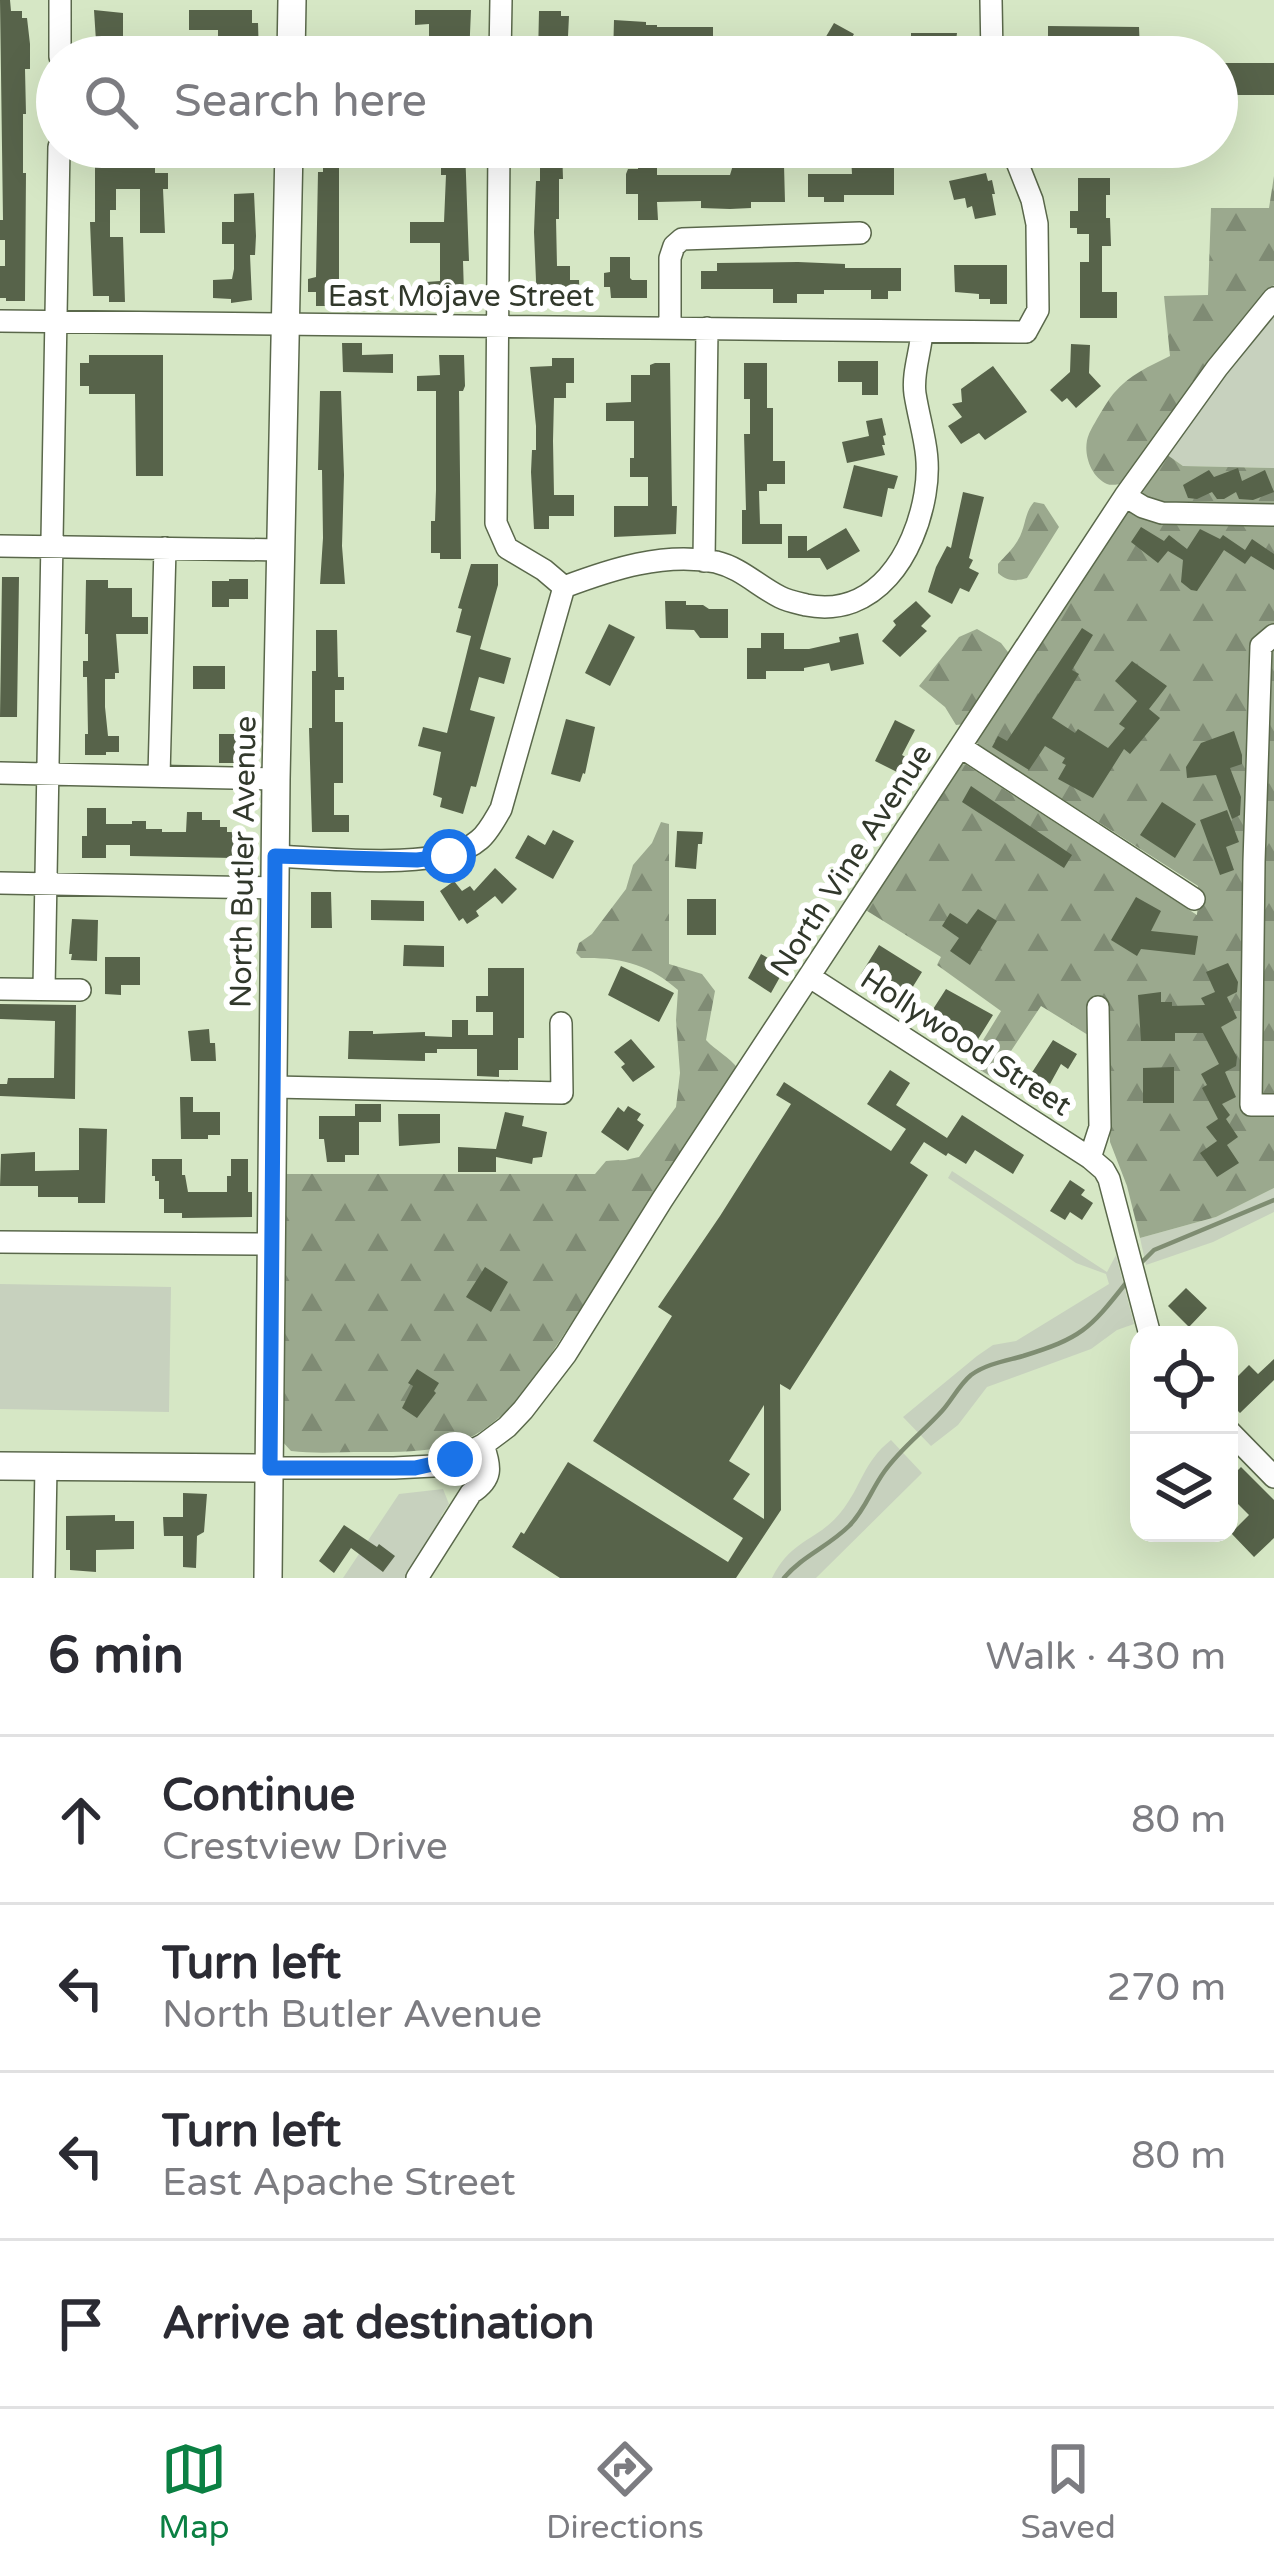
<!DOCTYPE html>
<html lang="en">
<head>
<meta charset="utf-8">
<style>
	:root { --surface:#fff; --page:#f7f7f7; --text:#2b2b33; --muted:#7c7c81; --line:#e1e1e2; --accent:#0b8043 }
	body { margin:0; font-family:"Varela Round",sans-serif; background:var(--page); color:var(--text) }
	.controls { position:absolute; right:36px; bottom:36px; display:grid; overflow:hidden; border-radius:24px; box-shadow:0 12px 48px #0002 }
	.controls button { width:108px; height:108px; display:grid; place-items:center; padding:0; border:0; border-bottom:3px solid var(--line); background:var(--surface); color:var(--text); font:60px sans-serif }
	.stop { position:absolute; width:36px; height:36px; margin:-27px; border:9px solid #1a73e8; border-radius:50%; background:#fff }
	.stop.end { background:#1a73e8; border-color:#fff; box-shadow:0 3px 12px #0008 }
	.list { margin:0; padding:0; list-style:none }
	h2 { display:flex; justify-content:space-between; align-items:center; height:156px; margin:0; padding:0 48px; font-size:51px }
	h2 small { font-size:39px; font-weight:400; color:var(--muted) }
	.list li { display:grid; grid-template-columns:78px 1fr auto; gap:36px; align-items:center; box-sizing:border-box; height:168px; padding:0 48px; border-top:3px solid var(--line) }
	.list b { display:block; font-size:45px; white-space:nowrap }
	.list p { margin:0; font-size:39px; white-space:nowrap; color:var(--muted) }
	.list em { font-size:39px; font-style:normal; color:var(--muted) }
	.icon { flex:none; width:66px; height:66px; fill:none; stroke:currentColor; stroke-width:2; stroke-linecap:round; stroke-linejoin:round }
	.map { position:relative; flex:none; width:1274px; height:1578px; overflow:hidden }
	.search { position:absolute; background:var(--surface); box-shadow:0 12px 48px #0002; left:36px; right:36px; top:36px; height:132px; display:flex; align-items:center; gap:30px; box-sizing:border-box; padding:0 42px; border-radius:66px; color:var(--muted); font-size:45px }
	.sheet { height:828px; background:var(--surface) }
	nav { display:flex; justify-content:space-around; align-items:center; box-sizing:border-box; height:168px; border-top:3px solid var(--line); background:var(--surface); font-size:33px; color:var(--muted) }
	nav a { display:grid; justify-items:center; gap:6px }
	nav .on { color:var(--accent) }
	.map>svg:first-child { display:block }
	.green { fill:#c7d1be }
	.forest { fill:url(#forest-firs) }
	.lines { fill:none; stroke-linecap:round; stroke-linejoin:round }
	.stream { stroke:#7f8d72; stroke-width:4.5 }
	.building { fill:#57634a; fill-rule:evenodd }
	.minor-casing { stroke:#5a684b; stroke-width:24 }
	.major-casing { stroke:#5a684b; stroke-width:30 }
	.minor { stroke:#fff; stroke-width:21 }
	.major { stroke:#fff; stroke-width:27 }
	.route { stroke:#1a73e8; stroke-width:15 }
	.labels { text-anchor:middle; stroke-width:12; stroke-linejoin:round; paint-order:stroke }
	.street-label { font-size:30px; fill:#31382b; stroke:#fff }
</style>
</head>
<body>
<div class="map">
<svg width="1274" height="1578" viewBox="0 0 1274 1578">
	<defs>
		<pattern id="forest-firs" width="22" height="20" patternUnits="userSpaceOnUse" patternTransform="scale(3)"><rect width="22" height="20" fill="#9ba98e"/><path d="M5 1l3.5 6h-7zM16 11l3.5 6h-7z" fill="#7f8b74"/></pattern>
	</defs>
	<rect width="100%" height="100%" fill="#d6e7c5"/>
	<!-- green -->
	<path class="green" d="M1274,310V468L1183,466L1166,454Z
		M952,1171L1107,1272L1116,1255L1134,1324L1117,1330L1091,1349L987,1387L958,1425L931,1446L903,1417L977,1356L993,1345L1016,1341L1109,1284L1106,1274L1076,1263L948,1178Z
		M1274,1188V1212L1213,1242L1146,1265L1140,1238L1216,1217Z
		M0,1284L171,1287L169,1412L0,1409Z
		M891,1440L922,1473L915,1480L816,1578H772C792,1538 818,1541 841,1512C862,1486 863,1462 891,1440Z
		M443,1489L449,1504L441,1516L444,1520L406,1578H343L399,1494Z"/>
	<!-- forest -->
	<path class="forest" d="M1274,176V285L1224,346L1125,483C1119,484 1112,486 1107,484C1089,476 1082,450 1089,434C1092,427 1109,398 1114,393C1129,375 1150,366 1170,356L1164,296L1208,295L1211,208H1269Z
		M1166,454L1183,466L1274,468V1188L1216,1217L1140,1238L1127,1186L1110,1142L1109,1006H1087L1088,1035L1041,1006L993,1078L969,1063L1001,1011L937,965L941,957L864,909L961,765L965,764L1197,915L1198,886L978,745L976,740Z
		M1034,502L1044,504L1059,527L1027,578C1017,581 1007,582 998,573V564C1005,556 1013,549 1018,540C1026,527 1024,513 1034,502Z
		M977,629L1001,643L1011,656L965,724L956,725L945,707L919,686L959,637Z
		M661,822L669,824V964L702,974L715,991L706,1040C716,1051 730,1057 738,1069L536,1377C481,1447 450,1453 365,1452C341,1452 315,1454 291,1451L281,1440L285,1174H595L606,1161L625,1160L639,1157L676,1107L680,1073L676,1020L678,990C649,964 620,957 581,958L576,953L579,943L592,934L626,889L633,865L652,843Z"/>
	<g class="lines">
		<!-- stream -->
		<path class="stream" d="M1140,1264L1154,1250L1274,1200
			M784,1578C801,1557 829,1546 849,1526C865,1510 871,1490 884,1472C900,1449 923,1432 942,1411C952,1400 959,1385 971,1375C986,1364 1005,1361 1023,1356C1081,1338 1089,1330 1126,1283"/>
	</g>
	<!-- building -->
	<path class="building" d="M0,0H10L11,11H22V18H27L30,44V69H25L26,114H23V173H26L25,301H6V298H0V266H5V240H0V220H3Z
		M94,10L123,13V52H119V57H97Z
		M189,10H252V23H258L259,57H239V39H218V30H189Z
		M415,10H471L469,57H438V48H434V43H429V24L415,25Z
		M539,11H561V16H569L567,57H538Z
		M614,20L646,22V25H657V27H713V36H728V45H738V57H686V51H649V57H613Z
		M834,23L854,34L841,57H814Z
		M1048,26L1139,27L1140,51L1103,54V49H1063V57H1048Z
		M911,33H957L954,57H923V49H911Z
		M1220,63H1274V95H1237V102H1220Z
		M95,147H127V162H155V173H168V189H163L165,233H140V189H116V210H110V237H123L125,302H109V296H93L90,222H95Z
		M323,147H345V167H339V306H316V292H308V279L316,277L318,172H323Z
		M441,147H465L469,261H463L464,294H443V301H426V282L440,281V243H410V222H444L446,175H441Z
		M540,147H562L563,179H559V219H556L557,266H570V280H579L580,306L537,305L534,232L536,181H540Z
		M851,157H894V195H844V202H824V197H808V174H852Z
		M638,161H657V175H730L733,165H784L785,202H751V208L730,209L701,208V201L657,202L658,220H638V194H626V174L628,169H638Z
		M986,173L988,181L992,180L995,194H992L996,215L975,219L972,206L967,208L965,198L954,200L949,181Z
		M1078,178H1110V195H1106V218H1110L1111,246H1102V292H1117V318H1080V262H1089V234H1077V228H1070V211H1078Z
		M254,193L256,236L255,255H250L252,300L231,303V299L213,298V280L232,279L234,269V244H222V222H234V194Z
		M610,257H630V278L632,280H647V298H611L610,287H604V273L610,272Z
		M798,262L845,264V268H901V291H888V299H871V290H824V294H797V303H773V289H701V271H717V263Z
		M954,265H1007V304H990V299H979V294L955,292Z
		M342,343H362V355L393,354V373L343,372Z
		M1071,344L1090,345L1089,373L1101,386L1076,408L1067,398L1062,402L1050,390L1070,372Z
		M89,355H163V476H136L135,394H89V386H80V363H89Z
		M439,355H464L465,386L463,391H459L461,559H440V553H431V521H435L436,490V391H417V376L440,375Z
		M552,358H574V383H566V398H554L553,441L554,495H574V516H549V529H534L531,472L532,450H536V426L530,367L552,366Z
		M838,361H878V395H862V382H838Z
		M655,363H670L672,506H677L676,534L614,537V506H648V477H630V458H634V421H606V403L631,402V375H650V365Z
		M744,363H767V408H773V461H785V484H767V491H759L760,524H782V544H742V510H746L744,434H750V399H744Z
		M993,366L1027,412L985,440L979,433L961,444L948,426L962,417L952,404L962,402L961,389Z
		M320,391H341L344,475L342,546L345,584H320L323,538L322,470H318Z
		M882,418L886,435L883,436L885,445H882L885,455L847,463L842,442L869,436L866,421Z
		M854,465L898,476L894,489L888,488L882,517L843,508Z
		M1238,468L1242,481L1265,470L1274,492L1253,500L1239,499L1236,492L1224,499H1217L1212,492L1197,499L1188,498L1183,485L1209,470L1214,477Z
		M963,492L984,497L969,558L973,560L969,568L979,573L969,592L960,588L952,604L928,592L936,567L947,546L951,548Z
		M1141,527L1164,541L1169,535L1187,549L1200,529L1220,539L1223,535L1245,550L1252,539L1274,554V570L1251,556L1245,564L1224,550L1197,591L1191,590L1181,582L1183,560L1168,551L1158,563L1131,542Z
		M846,528L860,551L827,570L820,558H788V536H807V551Z
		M471,564H498V585L480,649L511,658L504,684L479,677L470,710L495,717L476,787L471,786L463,814L440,807L442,798L433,795L441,752L418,746L423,727L447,733L471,636L456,632L462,609L458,608Z
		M2,577H19L17,717H0Z
		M229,579H248V599H229V607H212V581H229Z
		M86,580H108V588H132V617H148V634H116L119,673H115V679H105V707L108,736H119V752H106V755H85V734H88L87,677H83V661H88V634H85Z
		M665,601H686V605H703L709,609H728V638H700L694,630L666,629Z
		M916,601L931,616L921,626L927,631L900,657L882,641L896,625L893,621Z
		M609,624L635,637L610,686L585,673Z
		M1082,628L1093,635L1072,670L1079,674L1052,718L1075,733L1078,729L1108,748L1125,728L1119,724L1137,701L1115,681L1132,661L1167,686L1149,709L1160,718L1130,754L1124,749L1093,798L1058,779L1066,765L1062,763L1065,758L1045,746L1029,770L992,747L998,736L1007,741Z
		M316,630H337L338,677H344V690H335V722H343V783H334V815H349V832H312L309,728H312V671H316Z
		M761,633H784V649H809L840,642L839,637L858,633L864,664L831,671L829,663L804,668V671H766V679H747V648H761Z
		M193,666H225V689H193Z
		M566,719L595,727L585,774L583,773L580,782L551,774Z
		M895,720L915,730L902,755L909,759L901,774L875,761Z
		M1234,731L1242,755V764L1230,768L1241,797L1240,815L1232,819L1216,775L1187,778L1186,767L1201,743Z
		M219,734H249V754H234V763H219Z
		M971,786L1072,855L1064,868L962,802Z
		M1162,802L1196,824L1175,858L1140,835Z
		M87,808H106V824H132V821H146V829H162V832H186L187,812H202V820H220V827H227V832H246V852H240L234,858L130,856V845H106V858H82V836H87Z
		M1227,810L1239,842L1226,847L1234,870L1220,875L1200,820Z
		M553,830L574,841L553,879L515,858L528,835L545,845Z
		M677,831L703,832L702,844H698L696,869L675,867Z
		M495,868L517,889L502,904L495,896L476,911L479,916L467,924L463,918L459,921L440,891L454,881L462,891L470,886L474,891Z
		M311,892H331L332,928H311Z
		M1136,897L1161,911L1151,931L1198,936L1195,955L1141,949L1137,956L1111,940Z
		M687,899H716V935H687Z
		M371,900L424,901V921L371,920Z
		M978,909L997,921L970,965L950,951L959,938L942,926L950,913L967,924Z
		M72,919L98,920L97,961L71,960L72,954H69Z
		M404,945L444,946V967L403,966Z
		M879,945L922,972L904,1001L861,974Z
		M761,954L785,968L771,993L748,978Z
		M105,957H140V985H121V995L105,994Z
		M1228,963L1238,982L1237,992L1227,997L1237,1018L1221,1027L1237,1057L1236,1066L1225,1072L1236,1097L1222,1104L1230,1115L1226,1119L1238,1137L1227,1145L1239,1163L1217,1177L1200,1153L1217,1141L1206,1127L1218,1119L1202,1088L1207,1085L1201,1074L1219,1064L1203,1033H1175V1041H1141L1138,995L1161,992V1002H1172V1006L1205,1005L1201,998L1215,992L1206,972Z
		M621,966L674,993L659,1022L608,995Z
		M488,968H524V1038H518V1070H499V1077L477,1076V1049H437V1053H425V1061L348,1059L349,1031H373V1034L425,1032V1036L452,1037V1020H468V1035H493V1012H476V996H488Z
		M946,989L993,1015L975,1044L928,1017Z
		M0,1004L76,1005L75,1099L0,1096V1084H7L8,1078H54L55,1021L0,1019Z
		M209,1029L210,1043H215L216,1061H191L188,1031Z
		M631,1039L655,1067L633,1082L621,1067L625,1064L614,1052Z
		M1053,1040L1077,1054L1068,1069L1061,1064L1050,1084L1047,1082L1044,1087L1029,1077Z
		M1174,1067V1103H1143V1068Z
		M890,1070L910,1083L896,1105L947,1138L962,1115L1024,1155L1013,1174L975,1150L966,1164L948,1153L946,1156L924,1142L910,1163L928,1175L790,1390L780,1384L781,1510L736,1578H560L512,1547L521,1532L524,1534L568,1462L728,1562L743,1538L593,1441L672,1316L658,1307L720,1216L791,1104L776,1095L784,1082L891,1151L906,1129L867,1104ZM764,1405V1519L733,1499L750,1474L729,1461Z
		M180,1097H193V1112H220V1135H208V1139H181Z
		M355,1104H381V1122H359V1155H345V1162H327L324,1139H319V1116H355Z
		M628,1106L641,1114L637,1120L644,1125L628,1151L601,1132L618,1107L624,1112Z
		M505,1112L524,1116L522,1126L547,1132L542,1157L533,1158L532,1164L496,1157V1172H458V1147L496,1149Z
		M398,1114H440V1143L399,1146Z
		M79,1128L107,1129L105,1203H78V1197H38V1186H0L1,1154L35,1152V1171L79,1170Z
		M152,1159H182V1175H185L188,1192H227V1176H231V1159H248V1192H252V1217L182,1218V1213H164V1199H159V1181H155V1176H152Z
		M1070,1180L1085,1190L1081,1195L1093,1203L1082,1220L1070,1212L1065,1220L1050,1211Z
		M485,1267L508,1282L491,1312L466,1297Z
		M1186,1288L1207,1308L1189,1327L1168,1306Z
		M1274,1359V1380L1240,1413L1229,1402V1385L1249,1365L1258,1374Z
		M417,1369L439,1383L434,1391L436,1393L417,1418L402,1408L413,1386L408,1383Z
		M1241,1467L1274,1500V1538L1254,1557L1231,1533L1249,1515L1229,1495V1479Z
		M183,1493L207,1494L204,1532L197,1536L196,1568L183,1567V1536H164L163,1517H183Z
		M115,1515V1521H134V1549L96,1550V1572L70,1570V1550H66V1516Z
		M344,1525L377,1547L379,1544L395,1556L383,1572L351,1548L334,1573L319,1561Z"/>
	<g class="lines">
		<!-- minor casing -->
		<g class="minor-casing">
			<path id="minor" d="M991,0L992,57
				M60,57V0
				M500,57L501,0
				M499,147L496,523L507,548L544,570L564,587
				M1011,147L1032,200L1037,224L1038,310L1026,332
				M0,321L1026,332
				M670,328V258L674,246L682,239L860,233
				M1125,496L1143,507L1162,513L1274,515
				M0,546L281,550
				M704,561L707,328
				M564,587C612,569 663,552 716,562C741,568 758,586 780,597C788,601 798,603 806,605C876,619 915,553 925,494C932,454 921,431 915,394C912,373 921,351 922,331
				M1274,635L1261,646L1254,862L1251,1105H1274
				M961,747L1194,899
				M0,773L276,779
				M159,776L165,548
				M275,856C324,858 443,872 479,840C488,833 495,819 501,809L564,587
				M0,883L275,888
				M810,977L1090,1158L1104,1170L1109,1179L1150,1335
				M0,989L80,990
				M44,989L59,147
				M274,1087L562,1093L561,1023
				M1090,1158L1100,1127L1098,1007
				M0,1242L270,1244
				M1229,1431L1274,1477
				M270,1468H394L433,1466L455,1459L483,1445L507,1427L523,1410L566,1354L662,1200L1125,496L1217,368L1274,298
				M44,1578L46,1467
				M417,1578L471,1493C493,1479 491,1467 483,1445"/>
		</g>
		<!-- major casing -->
		<g class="major-casing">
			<path id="major" d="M291,57L292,0
				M0,1466L270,1468
				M268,1578L276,779L289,147"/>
		</g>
		<!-- minor -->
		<use href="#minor" class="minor"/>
		<!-- major -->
		<use href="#major" class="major"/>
	</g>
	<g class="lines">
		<!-- route -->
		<path class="route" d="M449,856L417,860L275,856L270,1468H415L455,1459"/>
	</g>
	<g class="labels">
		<!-- street labels -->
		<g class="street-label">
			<text x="461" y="306">East Mojave Street</text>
			<text transform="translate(851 860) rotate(-57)" y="10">North Vine Avenue</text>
			<text transform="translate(243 862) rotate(-89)" y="10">North Butler Avenue</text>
			<text transform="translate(966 1042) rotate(33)" y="10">Hollywood Street</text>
		</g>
	</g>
</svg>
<div class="controls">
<button><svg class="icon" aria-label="locate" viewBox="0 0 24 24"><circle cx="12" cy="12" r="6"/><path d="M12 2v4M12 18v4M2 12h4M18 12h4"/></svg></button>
<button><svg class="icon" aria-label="layers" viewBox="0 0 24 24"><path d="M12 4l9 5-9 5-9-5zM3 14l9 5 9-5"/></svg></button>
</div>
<div class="stop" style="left:449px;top:856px"></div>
<div class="stop end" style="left:455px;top:1459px"></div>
<div class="search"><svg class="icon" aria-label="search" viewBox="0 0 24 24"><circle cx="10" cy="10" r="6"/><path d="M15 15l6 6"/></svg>Search here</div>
</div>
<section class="sheet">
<h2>6 min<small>Walk · 430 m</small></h2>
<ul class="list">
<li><svg class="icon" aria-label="ahead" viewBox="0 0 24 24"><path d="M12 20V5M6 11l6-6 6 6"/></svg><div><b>Continue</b><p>Crestview Drive</p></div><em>80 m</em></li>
<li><svg class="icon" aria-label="left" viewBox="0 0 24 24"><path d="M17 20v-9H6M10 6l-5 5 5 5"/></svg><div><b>Turn left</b><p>North Butler Avenue</p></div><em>270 m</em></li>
<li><svg class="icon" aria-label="left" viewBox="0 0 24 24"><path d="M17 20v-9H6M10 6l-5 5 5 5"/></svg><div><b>Turn left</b><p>East Apache Street</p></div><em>80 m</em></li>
<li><svg class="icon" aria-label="arrive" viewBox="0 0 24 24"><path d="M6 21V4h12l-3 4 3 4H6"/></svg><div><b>Arrive at destination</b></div></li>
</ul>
</section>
<nav>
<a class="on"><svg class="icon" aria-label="map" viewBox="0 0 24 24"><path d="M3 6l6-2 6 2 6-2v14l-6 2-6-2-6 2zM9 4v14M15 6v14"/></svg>Map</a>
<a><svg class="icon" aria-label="directions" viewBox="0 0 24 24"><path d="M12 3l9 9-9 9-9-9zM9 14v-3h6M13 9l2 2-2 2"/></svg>Directions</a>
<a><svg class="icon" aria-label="saved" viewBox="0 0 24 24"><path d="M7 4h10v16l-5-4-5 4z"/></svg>Saved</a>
</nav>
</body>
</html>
